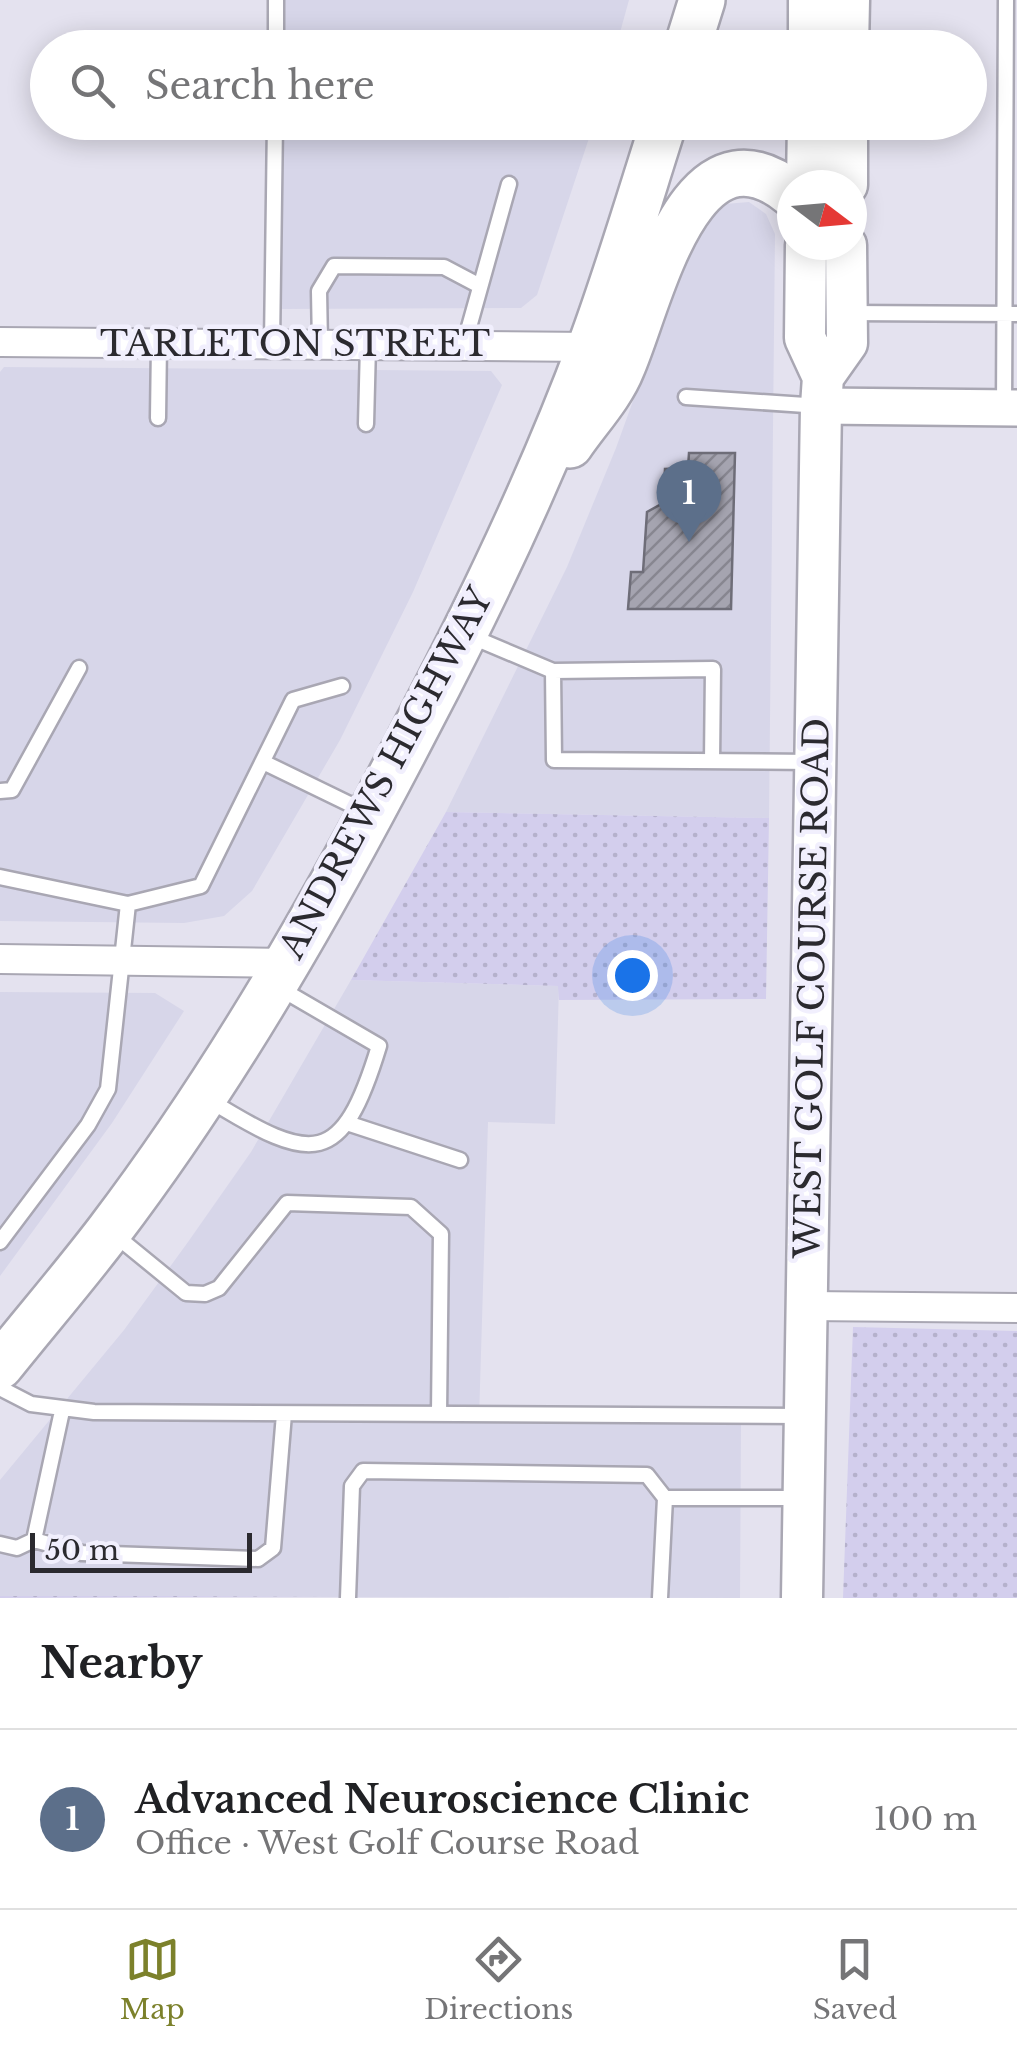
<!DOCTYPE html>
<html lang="en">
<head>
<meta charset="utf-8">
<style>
	:root { --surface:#fff; --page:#f6f6f6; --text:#202124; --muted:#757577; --line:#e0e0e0; --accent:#7c812b }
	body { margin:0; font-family:"Libre Baskerville",serif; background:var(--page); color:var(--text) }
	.compass { position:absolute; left:777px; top:170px; width:90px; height:90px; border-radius:50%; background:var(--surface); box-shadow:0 5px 25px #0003; rotate:106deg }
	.scale { position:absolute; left:30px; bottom:25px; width:222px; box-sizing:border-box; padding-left:10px; border:5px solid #2b2a2f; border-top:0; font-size:28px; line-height:35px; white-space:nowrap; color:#2b2a2f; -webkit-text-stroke:8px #f1effd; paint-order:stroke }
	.you { position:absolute; left:632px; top:975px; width:35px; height:35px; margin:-25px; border:8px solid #fff; border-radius:50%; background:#1a73e8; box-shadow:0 0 0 15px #1a73e833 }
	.badge { display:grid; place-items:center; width:65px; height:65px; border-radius:50%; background:var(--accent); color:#fff; font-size:32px; font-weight:700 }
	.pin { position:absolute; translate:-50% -82px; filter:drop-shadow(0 2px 5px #0008) }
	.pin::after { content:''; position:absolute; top:52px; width:35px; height:30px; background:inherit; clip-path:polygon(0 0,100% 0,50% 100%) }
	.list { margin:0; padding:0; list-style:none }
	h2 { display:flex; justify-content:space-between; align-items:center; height:130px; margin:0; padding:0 40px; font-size:42px }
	h2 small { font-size:32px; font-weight:400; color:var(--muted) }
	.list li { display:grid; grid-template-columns:65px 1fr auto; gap:30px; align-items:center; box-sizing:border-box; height:180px; padding:0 40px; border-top:2px solid var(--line) }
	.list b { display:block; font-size:38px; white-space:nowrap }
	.list p { margin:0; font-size:32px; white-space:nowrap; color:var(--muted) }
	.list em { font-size:32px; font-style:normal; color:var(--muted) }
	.icon { flex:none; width:55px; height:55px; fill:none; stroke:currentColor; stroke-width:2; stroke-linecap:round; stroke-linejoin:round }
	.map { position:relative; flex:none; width:1017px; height:1598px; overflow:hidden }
	.search { position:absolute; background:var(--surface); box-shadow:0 5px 25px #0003; left:30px; right:30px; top:30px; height:110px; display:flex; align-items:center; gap:25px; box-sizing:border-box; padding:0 35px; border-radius:55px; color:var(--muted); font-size:38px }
	.sheet { height:310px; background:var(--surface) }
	nav { display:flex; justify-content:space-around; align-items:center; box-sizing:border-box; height:140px; border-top:2px solid var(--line); background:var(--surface); font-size:28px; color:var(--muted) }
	nav a { display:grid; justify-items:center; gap:5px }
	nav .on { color:var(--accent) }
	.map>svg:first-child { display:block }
	.built { fill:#d7d6e9 }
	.grass { fill:url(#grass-dots) }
	.building { fill:url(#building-hatch); stroke:#6e6d78; stroke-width:2.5 }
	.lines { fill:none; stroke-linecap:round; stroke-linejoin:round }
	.service-casing { stroke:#a9a7b3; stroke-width:19 }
	.minor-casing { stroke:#a9a7b3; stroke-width:32 }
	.tertiary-casing { stroke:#a9a7b3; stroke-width:40 }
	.secondary-casing { stroke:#a9a7b3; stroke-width:45 }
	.primary-casing { stroke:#a9a7b3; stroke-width:50 }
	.service { stroke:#fff; stroke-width:14 }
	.minor { stroke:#fff; stroke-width:28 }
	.tertiary { stroke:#fff; stroke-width:35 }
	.secondary { stroke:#fff; stroke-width:40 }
	.primary { stroke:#fff; stroke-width:45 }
	.labels { text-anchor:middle; stroke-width:9; stroke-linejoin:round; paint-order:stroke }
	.street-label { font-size:35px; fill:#2b2a2f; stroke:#f1effd }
</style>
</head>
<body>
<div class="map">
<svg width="1017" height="1598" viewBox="0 0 1017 1598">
	<defs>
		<pattern id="grass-dots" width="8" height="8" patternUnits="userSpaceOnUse" patternTransform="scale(2.5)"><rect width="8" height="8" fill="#d3ceed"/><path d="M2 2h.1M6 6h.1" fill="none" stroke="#b5b1cc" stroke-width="1.8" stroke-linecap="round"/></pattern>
		<pattern id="building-hatch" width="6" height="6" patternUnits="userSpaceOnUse" patternTransform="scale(2.5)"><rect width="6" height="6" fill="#a5a4b0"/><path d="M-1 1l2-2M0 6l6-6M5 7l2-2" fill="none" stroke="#878690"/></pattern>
	</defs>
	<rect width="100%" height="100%" fill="#e4e2ef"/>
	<!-- built -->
	<path class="built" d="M285,0H629L616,47L284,48Z
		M283,123H594L537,295L521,308L280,309Z
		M749,202L766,214L775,234L769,818L446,812L567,567L616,448L693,235L706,215L725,204Z
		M4,367L491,371L502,385L413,592L340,740L252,891L224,916L184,923L0,921V372Z
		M351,980L559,986L555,1124L488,1122L479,1419L741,1423L740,1598L0,1596V1480L124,1330L188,1242L251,1152Z
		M0,992L155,993L184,1011L112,1123L0,1276Z"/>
	<!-- grass -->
	<path class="grass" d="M446,812L769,818L766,999L559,1000L558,986L351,980Z
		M853,1327L1017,1331V1598H843Z
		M0,1596H326L0,1598Z"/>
	<!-- building -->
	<path class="building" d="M689,453H735L731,609H628L631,572H643L647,512L663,503L665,469L688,468Z"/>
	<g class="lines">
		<!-- service casing -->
		<g class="service-casing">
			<path id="service" d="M276,48V0
				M848,313L1017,314
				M272,344L275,122
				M320,345L319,291L334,266L444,267L480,286
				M464,345L509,184
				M686,397L820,406
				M1004,407L1006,0
				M158,418L159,343
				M366,424L368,345
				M470,636L553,671L554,760L813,762
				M553,671L713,669L712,761
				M263,762L366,812
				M0,791L12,790L79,668
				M0,877L128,904
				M211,1101C313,1164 342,1168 379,1046L281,989
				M347,1123L460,1160
				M115,1235L186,1293L205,1294L219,1288L287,1203L411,1207L441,1234L439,1414
				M0,1242L88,1125L108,1089L128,904L201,886L293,700L342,686
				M0,1388L31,1404L94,1412L800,1416
				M34,1540L82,1553L258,1559L273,1548L284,1414
				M0,1544L17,1548L34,1540L62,1411
				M348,1598L352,1486L363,1471L647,1475L665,1498
				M660,1598L665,1498H798"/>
		</g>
		<!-- minor casing -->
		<g class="minor-casing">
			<path id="minor" d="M0,342L591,347
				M0,959L286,963
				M807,1306L1017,1308"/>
		</g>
		<!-- tertiary casing -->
		<g class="tertiary-casing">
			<path id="tertiary" d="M821,406L1017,408"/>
		</g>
		<!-- secondary casing -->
		<g class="secondary-casing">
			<path id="secondary" d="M809,48V0
				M848,48L849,0
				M807,185L808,122
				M847,185V122
				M806,245L805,338L823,377
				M802,1598L821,406L823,377L847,343L846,245"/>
		</g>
		<!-- primary casing -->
		<g class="primary-casing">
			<path id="primary" d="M687,48L702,0
				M570,445C587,420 611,395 622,367C650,303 689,110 792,194
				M0,1366C36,1321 74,1277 109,1231C229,1073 328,898 419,722C483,600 543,474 591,345C618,272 640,197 664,122"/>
		</g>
		<!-- service -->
		<use href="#service" class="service"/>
		<!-- minor -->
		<use href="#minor" class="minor"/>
		<!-- tertiary -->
		<use href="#tertiary" class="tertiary"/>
		<!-- secondary -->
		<use href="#secondary" class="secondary"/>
		<!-- primary -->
		<use href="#primary" class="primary"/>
	</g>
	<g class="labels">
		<!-- street labels -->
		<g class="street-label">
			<text x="295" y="356">TARLETON STREET</text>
			<text transform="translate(386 773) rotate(-62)" y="12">ANDREWS HIGHWAY</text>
			<text transform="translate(812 988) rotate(-89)" y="12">WEST GOLF COURSE ROAD</text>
		</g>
	</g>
</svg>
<svg class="compass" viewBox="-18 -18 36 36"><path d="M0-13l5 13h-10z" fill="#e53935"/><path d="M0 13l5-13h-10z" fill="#757577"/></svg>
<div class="scale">50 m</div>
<div class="you"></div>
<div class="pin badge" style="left:689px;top:542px;background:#5c6f8a">1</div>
<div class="search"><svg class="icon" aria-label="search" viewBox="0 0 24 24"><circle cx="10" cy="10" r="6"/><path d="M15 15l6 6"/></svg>Search here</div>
</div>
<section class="sheet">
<h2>Nearby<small></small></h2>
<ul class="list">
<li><span class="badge" style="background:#5c6f8a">1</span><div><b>Advanced Neuroscience Clinic</b><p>Office · West Golf Course Road</p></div><em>100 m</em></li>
</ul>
</section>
<nav>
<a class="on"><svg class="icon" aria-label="map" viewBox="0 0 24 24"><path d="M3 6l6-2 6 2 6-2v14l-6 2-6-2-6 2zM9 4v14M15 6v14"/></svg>Map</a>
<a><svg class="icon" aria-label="directions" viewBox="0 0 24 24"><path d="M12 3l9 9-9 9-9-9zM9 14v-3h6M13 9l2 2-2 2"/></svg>Directions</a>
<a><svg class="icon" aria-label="saved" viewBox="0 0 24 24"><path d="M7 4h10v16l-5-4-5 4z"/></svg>Saved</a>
</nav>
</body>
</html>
